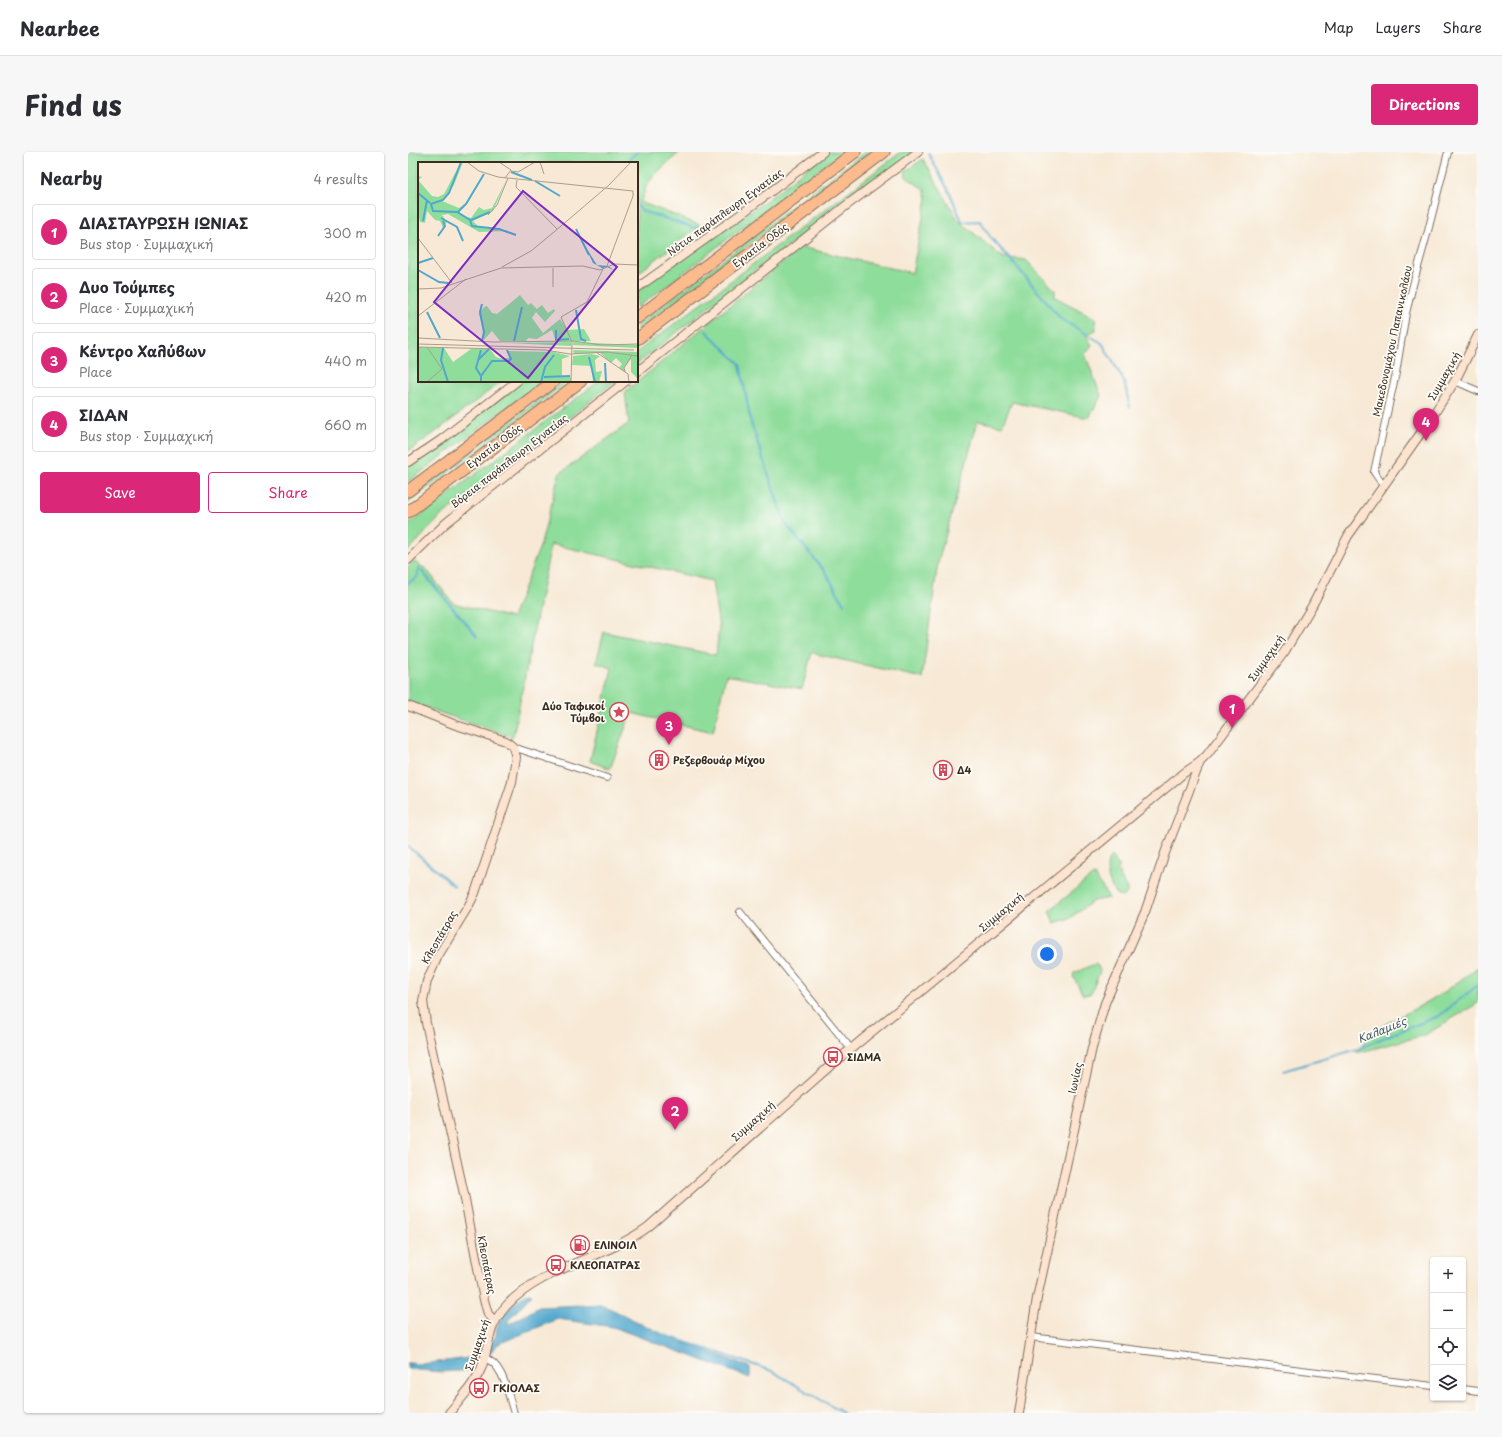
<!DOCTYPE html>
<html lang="en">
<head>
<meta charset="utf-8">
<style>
	:root { --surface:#fff; --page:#f7f7f7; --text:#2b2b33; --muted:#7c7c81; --line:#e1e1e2; --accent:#db2777 }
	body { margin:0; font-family:"Playpen Sans",sans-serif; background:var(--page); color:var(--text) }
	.controls { position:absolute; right:12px; bottom:12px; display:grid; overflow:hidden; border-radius:4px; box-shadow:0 1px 3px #0004 }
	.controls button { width:36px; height:36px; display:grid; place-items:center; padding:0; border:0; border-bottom:1px solid var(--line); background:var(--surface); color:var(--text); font:20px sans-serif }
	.you { position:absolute; left:639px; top:802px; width:14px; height:14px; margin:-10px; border:3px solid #fff; border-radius:50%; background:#1a73e8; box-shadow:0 0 0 6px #1a73e833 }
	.badge { display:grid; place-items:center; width:26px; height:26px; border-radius:50%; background:var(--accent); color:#fff; font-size:13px; font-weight:700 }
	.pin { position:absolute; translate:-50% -33px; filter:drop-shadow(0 1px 2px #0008) }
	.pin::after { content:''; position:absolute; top:21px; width:14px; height:12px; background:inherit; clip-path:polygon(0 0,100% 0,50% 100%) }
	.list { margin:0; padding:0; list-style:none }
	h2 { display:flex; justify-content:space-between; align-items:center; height:52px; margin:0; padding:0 16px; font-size:17px }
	h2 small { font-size:13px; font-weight:400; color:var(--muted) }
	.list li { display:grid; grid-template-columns:26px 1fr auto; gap:12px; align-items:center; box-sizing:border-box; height:56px; margin:0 8px 8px; padding:0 8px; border:1px solid var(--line); border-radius:4px }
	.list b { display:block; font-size:15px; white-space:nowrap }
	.list p { margin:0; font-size:13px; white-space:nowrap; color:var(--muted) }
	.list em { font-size:13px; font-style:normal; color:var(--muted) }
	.actions { display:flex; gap:8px; padding:12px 16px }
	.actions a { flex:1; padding:9px 0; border:1px solid var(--accent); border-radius:4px; text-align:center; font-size:14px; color:var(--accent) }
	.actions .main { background:var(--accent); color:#fff }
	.icon { flex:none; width:22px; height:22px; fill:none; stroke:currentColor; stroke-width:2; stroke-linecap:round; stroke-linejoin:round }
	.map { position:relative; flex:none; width:1070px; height:1261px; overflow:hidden; border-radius:4px }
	header { display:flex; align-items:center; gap:24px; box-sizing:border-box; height:56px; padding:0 20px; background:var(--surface); border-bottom:1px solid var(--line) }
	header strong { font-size:19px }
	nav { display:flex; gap:22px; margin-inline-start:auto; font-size:14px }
	.intro { display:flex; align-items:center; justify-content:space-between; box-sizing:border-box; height:96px; padding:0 24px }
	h1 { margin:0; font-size:28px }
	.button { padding:10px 18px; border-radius:4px; background:var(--accent); color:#fff; font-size:14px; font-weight:700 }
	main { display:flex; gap:24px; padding:0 24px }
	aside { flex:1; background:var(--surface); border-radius:4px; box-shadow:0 1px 3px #0004 }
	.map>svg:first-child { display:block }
	.green { fill:#8fdd9b; stroke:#65845c }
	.water { fill:#51a7cd; stroke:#466876 }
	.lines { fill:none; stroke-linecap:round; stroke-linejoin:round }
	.stream { stroke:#51a7cd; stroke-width:2 }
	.street-casing { stroke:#7d6d5e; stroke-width:8 }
	.secondary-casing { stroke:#7d6d5e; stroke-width:10 }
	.highway-casing { stroke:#7d6d5e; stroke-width:13 }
	.street { stroke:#fff; stroke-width:6 }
	.secondary { stroke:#fde4d1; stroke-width:8 }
	.highway { stroke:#fbbb8d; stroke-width:11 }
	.labels { text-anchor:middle; stroke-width:3.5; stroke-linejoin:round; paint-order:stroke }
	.street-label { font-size:10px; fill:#3b2a1e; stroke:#fdfcf7 }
	.poi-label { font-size:10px; font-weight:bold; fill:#3b2a1e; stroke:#fdfcf7; text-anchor:start }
	.water-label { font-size:11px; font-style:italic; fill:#445c64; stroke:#fdfcf7 }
	.inset-river { fill:none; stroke:#51a7cd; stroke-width:2 }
	.inset-road { fill:none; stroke:#ac9d8c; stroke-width:1 }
	.view { fill:#7b2cbf; fill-opacity:0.15; stroke:#7b2cbf; stroke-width:2 }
	.inset-edge { fill:none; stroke:#3b2a1e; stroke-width:2 }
</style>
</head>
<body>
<header>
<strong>Nearbee</strong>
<nav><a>Map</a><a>Layers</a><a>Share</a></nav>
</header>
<div class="intro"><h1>Find us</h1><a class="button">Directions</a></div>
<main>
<aside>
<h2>Nearby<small>4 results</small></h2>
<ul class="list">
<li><span class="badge">1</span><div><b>ΔΙΑΣΤΑΥΡΩΣΗ ΙΩΝΙΑΣ</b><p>Bus stop · Συμμαχική</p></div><em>300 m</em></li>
<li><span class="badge">2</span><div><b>Δυο Τούμπες</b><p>Place · Συμμαχική</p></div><em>420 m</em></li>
<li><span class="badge">3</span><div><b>Κέντρο Χαλύβων</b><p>Place</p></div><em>440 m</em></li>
<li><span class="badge">4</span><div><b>ΣΙΔΑΝ</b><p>Bus stop · Συμμαχική</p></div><em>660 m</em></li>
</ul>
<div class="actions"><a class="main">Save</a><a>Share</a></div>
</aside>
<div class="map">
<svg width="1070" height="1261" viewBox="0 0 1070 1261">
	<rect width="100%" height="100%" fill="#fdfcf7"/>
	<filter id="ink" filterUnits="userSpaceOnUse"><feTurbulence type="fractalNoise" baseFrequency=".025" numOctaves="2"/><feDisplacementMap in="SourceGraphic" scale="8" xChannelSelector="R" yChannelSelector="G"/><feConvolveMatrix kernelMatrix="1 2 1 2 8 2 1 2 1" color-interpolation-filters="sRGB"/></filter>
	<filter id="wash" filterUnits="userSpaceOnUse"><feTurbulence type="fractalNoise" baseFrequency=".012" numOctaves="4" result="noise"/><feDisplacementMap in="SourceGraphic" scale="16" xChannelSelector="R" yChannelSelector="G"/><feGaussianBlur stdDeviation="0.9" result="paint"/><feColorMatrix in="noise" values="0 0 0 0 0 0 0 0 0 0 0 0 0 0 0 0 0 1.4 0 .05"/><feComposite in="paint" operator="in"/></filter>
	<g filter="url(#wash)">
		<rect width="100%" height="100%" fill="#f7e9d5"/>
		<!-- green -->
		<path class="green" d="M0,0H272C262,9 244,23 238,35C236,40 235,45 232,50L292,73L229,122V11H11V229H94L21,285L0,299Z
			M419,0H434L229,156V140L251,122L359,48Z
			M457,0H463L229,178V173Z
			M493,0H507L342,122L229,212V200Z
			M515,7L550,68L594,105L618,108L647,138V145L687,166L688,178L678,183L684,193L677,202L693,244L681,266L604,250L594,274L570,269L530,410L514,526L408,502L404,500L394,537L318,523L305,580L223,561L202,617L182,609L204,516L188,511L196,480L308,503L311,475L304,429L143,392L105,585L0,550V414L5,409L18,417L45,451L104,466L133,392L151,322L221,271L217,240L393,95L504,121L519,46L516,37L498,25L497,19Z
			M114,229H134L0,330V310L50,278Z
			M155,229H161L0,351V347Z
			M191,229H207L128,292L34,363L0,399V373Z
			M703,704L712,715L709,718L719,737V741L714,745C702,741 694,714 703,704Z
			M684,724H687L701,746L685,749L662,766L646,771L641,759Z
			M687,812L690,814L692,819L683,842L675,843L665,824L666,821Z
			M1070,815V851L1017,883L949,901L964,879L1012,854L1038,839Z"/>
		<!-- water -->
		<path class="water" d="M120,1141L124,1142L103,1165L99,1173L131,1155L193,1152L263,1186L342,1215V1226L205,1175L150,1167L90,1192L68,1218L33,1220L0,1217V1211L14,1212L68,1205L88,1184C87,1166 106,1150 120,1141Z"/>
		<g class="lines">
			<!-- stream -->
			<path class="stream" d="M520,1L542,41L554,70L572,69L583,86L610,116L653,167L694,191L716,229L722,255
				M221,11L222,6L231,0
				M229,53L234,59L299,80
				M298,179L332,212L343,271L377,371L418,421L436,452
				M11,416L69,484
				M0,431L9,425L11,416
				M0,694L46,734
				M875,919L950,897L982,883L1031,864L1070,833
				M254,1182L364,1219L435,1261
				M62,1207L75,1196"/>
		</g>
	</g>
	<g filter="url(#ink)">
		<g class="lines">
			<!-- street casing -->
			<g class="street-casing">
				<path id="street" d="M1047,229L1070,239
					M975,333L966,320L988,221L998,161L1005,133L1020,79L1040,0
					M105,595L199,626
					M332,760L443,897
					M623,1185L1025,1234
					M76,1206C96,1211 100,1244 106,1261
					M1055,1237L1070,1239"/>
			</g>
			<!-- secondary casing -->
			<g class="secondary-casing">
				<path id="secondary" d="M229,136L337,59L415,0
					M229,220L435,56L510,0
					M0,310L33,288L109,229
					M0,408L38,371L218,229
					M0,554L48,573L98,589L105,595L108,605L104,630L67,741L61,753L30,804L19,829L15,849L18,871L56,1042L76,1148L80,1162L87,1169
					M41,1261C52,1248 66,1233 73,1217C83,1191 78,1176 99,1153C136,1114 197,1107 240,1075L422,914L505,846L776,621L792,610L799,603L877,499L904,454L940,384L1022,268L1047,229L1070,183
					M611,1261L629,1146L684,896L697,851L737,760L757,701L792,610"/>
			</g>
			<!-- highway casing -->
			<g class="highway-casing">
				<path id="highway" d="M229,166L447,0
					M229,187L476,0
					M0,339L146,229
					M0,360L173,229"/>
			</g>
			<!-- street -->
			<use href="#street" class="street"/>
			<!-- secondary -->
			<use href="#secondary" class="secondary"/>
			<!-- highway -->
			<use href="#highway" class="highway"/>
		</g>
	</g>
	<!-- icons -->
	<defs>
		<g id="sight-ring" transform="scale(1)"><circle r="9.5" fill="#fdfcf7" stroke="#d1495b" stroke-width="1.5"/><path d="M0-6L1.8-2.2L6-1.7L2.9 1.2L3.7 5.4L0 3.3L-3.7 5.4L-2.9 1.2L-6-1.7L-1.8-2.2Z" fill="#d1495b"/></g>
		<g id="building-ring" transform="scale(1)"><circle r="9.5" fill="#fdfcf7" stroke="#d1495b" stroke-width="1.5"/><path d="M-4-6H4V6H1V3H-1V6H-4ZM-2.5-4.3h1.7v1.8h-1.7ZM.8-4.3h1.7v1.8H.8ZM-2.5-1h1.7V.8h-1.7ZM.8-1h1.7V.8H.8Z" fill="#d1495b"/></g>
		<g id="bus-ring" transform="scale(1)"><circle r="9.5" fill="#fdfcf7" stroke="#d1495b" stroke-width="1.5"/><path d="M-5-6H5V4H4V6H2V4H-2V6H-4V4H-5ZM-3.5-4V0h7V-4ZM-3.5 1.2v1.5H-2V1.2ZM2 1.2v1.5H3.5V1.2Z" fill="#d1495b"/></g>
		<g id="fuel-ring" transform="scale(1)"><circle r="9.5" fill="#fdfcf7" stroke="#d1495b" stroke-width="1.5"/><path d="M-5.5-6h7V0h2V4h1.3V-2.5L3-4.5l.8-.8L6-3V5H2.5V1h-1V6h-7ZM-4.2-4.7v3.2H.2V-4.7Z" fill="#d1495b"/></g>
	</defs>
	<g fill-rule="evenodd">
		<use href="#sight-ring" x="211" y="560"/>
		<use href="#building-ring" x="251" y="608"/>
		<use href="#building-ring" x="535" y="618"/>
		<use href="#bus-ring" x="425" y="905"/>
		<use href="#fuel-ring" x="172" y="1093"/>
		<use href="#bus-ring" x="148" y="1113"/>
		<use href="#bus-ring" x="71" y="1236"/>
	</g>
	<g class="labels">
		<!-- street labels -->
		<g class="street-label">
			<text transform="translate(317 60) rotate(-36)" y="4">Νότια παράπλευρη Εγνατίας</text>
			<text transform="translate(352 93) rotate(-37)" y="4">Εγνατία Οδός</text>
			<text transform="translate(984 189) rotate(-78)" y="4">Μακεδονομάχου Παπανικολάου</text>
			<text transform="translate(1036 224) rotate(-60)" y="4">Συμμαχική</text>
			<text transform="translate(86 294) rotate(-37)" y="4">Εγνατία Οδός</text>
			<text transform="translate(101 309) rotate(-38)" y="4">Βόρεια παράπλευρη Εγνατίας</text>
			<text transform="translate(858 506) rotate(-55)" y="4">Συμμαχική</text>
			<text transform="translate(593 760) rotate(-40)" y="4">Συμμαχική</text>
			<text transform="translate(31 785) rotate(-60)" y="4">Κλεοπάτρας</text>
			<text transform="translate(667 926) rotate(-78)" y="4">Ιωνίας</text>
			<text transform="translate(345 969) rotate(-42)" y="4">Συμμαχική</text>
			<text transform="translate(79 1113) rotate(79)" y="4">Κλεοπάτρας</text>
			<text transform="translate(69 1193) rotate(-71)" y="4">Συμμαχική</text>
		</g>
		<!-- poi labels -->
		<g class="poi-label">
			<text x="197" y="558" text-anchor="end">Δύο Ταφικοί<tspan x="197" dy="12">Τύμβοι</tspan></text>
			<text x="265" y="612">Ρεζερβουάρ Μίχου</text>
			<text x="549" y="622">Δ4</text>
			<text x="439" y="909">ΣΙΔΜΑ</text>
			<text x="186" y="1097">ΕΛΙΝΟΙΛ</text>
			<text x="162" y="1117">ΚΛΕΟΠΑΤΡΑΣ</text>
			<text x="85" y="1240">ΓΚΙΟΛΑΣ</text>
		</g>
		<!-- water labels -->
		<g class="water-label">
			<text transform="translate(974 878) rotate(-22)" y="4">Καλαμιές</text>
		</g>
	</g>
	<!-- overview -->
	<g transform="translate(10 10)">
		<rect width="220" height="220" fill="#f7e9d5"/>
		<path d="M43,0H45L36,23L24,39L41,46L48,41L66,12L50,41L41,50L45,54L53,56L61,45L66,48L74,46L89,17L75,49L55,59L60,64L90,69L61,70L30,52L24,53L29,60L25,66L22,59L17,58L9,49L7,61L2,60L0,51V14L4,15L0,18L14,34L20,35L26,32ZM102,133L110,143L113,141L119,147L124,143L130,151L136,147L137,149L127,160L118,150L114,156L125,171L142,157L149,168L166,167L173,179L138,180L134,168L119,177L110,176L108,179H82L74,169L65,179L66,171L61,152L66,145L69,144L74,151L79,152ZM0,177L88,181L153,180V184ZM155,180L220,183V186L155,183ZM0,185L26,186L35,200L53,187H72L78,195L85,197L93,195L89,189L136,190L152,194L144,197V214L153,215V220H0ZM155,188L220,190V217L213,210V197L206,206L208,211L201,206L204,202L198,196L193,201L182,191L156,192ZM173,192L182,194L177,198L178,210L184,209L181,220H175L173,204L154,203L155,194Z" fill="#8fdd9b"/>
		<path d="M167,84L179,103L190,104L193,106L220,133L195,108L189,105L180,107L184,106L175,101Z" fill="#51a7cd"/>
		<path class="inset-river" d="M43,0L31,31L25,38L13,42L15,49L39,50L52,58L54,64L81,67L98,73M93,10L114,18M117,19L142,34M0,31L12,41M40,50L48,42L66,12M23,56L39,65L45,79M53,58L72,50M5,59L9,38M158,67L171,93M20,74L27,64L25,59M0,101L15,96M0,108L21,120L30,121M158,148L163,177L168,179M9,150L22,176M138,168V178L151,177M64,179L66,170L62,150L64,142M96,179L104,145M25,186L23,198L30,220M171,195L177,220M60,198L71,187M187,201L188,220M63,214L58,206L63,188M126,215L152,214M63,220V214L74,199H91L93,197L89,188M123,220L127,205L136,193"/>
		<path class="inset-road" d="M49,0L61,9L80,15L215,29V34L189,104M81,0L93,8L87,16M122,0L126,12M93,9L100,10L117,0M99,18L98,25L139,67M70,53L79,43L90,16M0,76L34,121M84,105L113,89L136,70L191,23L213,0M135,106V125M0,127L23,126L83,106L165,104L182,108L196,102L220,103M0,154L48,117M0,176L75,180L155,179L184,183L220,182M0,182L216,188M0,185L127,188L152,192L189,190L220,194M9,185L24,207L10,219M178,190L210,212L211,220M207,209L206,206L214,193M153,220L154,180L143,155L169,140L185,107"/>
		<path class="view" d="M105,29L199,105L110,216L16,140Z"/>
		<rect width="220" height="220" class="inset-edge"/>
	</g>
</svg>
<div class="controls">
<button>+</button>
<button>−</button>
<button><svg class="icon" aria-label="locate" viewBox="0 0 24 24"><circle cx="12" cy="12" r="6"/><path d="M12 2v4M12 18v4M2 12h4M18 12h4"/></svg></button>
<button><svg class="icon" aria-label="layers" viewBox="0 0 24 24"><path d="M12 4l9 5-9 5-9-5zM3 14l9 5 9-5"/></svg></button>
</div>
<div class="you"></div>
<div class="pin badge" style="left:824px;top:576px">1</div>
<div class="pin badge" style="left:267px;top:978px">2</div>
<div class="pin badge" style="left:261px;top:593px">3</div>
<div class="pin badge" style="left:1018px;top:289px">4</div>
</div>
</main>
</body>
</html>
